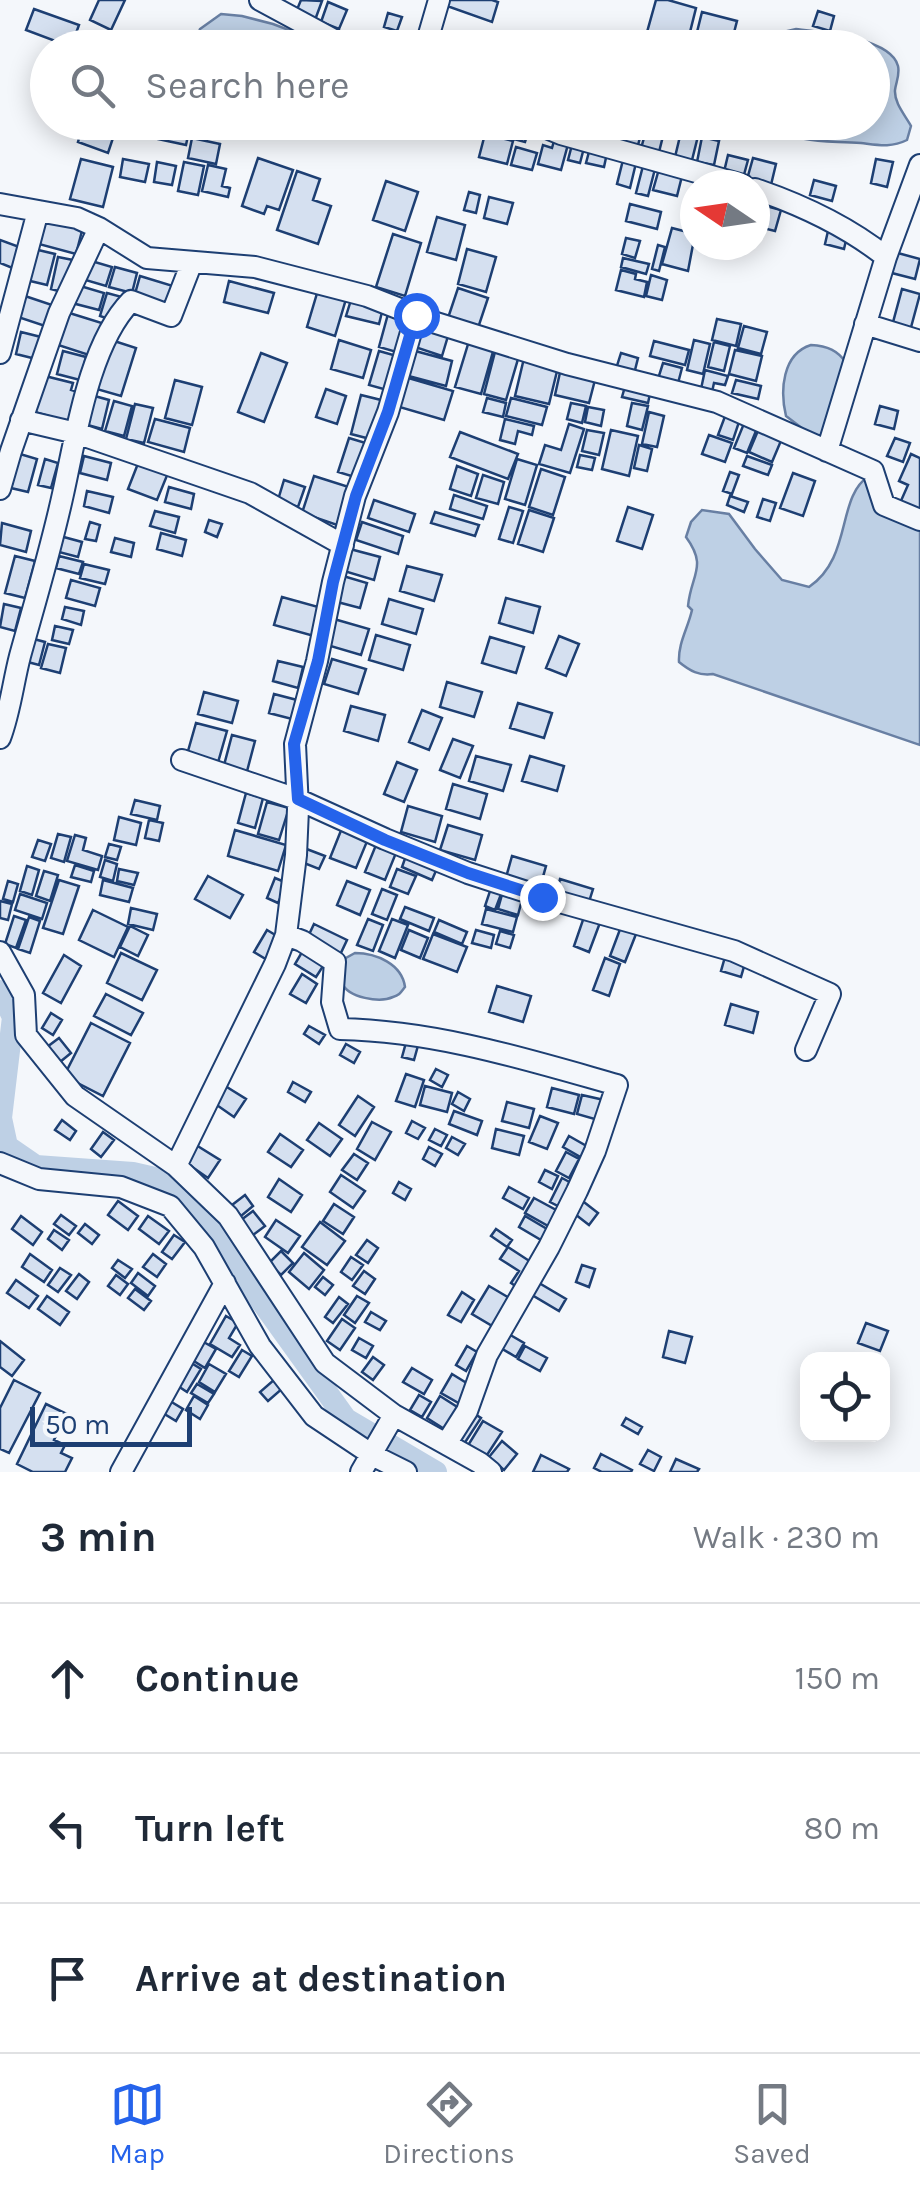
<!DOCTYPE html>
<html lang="en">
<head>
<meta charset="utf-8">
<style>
	:root { --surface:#fff; --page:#f6f6f7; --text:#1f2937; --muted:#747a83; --line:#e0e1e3; --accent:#2563eb }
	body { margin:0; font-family:Karla,sans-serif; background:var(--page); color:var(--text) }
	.controls { position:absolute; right:30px; bottom:30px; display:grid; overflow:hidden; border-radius:20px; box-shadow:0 5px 25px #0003 }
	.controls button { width:90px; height:90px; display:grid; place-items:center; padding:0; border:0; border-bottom:2px solid var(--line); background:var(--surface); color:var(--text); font:50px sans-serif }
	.compass { position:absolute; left:680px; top:170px; width:90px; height:90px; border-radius:50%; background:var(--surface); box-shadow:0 5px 25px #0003; rotate:283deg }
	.scale { position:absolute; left:30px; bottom:25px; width:162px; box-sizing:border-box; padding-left:10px; border:5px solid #1d3f73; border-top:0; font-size:28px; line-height:35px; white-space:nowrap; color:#1d3f73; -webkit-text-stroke:8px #f4f7fb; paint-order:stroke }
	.stop { position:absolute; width:30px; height:30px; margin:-22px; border:8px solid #2563eb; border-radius:50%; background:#fff }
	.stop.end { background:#2563eb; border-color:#fff; box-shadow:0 2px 10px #0008 }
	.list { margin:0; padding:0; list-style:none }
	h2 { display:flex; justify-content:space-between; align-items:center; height:130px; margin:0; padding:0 40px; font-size:42px }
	h2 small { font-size:32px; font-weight:400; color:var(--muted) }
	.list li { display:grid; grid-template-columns:65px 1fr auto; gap:30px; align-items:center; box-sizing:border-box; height:150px; padding:0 40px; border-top:2px solid var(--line) }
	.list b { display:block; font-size:38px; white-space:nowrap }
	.list em { font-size:32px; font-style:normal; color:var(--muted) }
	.icon { flex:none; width:55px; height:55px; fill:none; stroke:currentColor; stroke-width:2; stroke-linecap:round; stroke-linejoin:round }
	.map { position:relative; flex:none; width:920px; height:1472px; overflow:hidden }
	.search { position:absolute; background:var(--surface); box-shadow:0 5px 25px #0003; left:30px; right:30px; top:30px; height:110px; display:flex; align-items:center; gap:25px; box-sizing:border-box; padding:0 35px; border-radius:55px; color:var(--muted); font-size:38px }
	.sheet { height:580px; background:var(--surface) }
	nav { display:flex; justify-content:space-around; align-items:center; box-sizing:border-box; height:140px; border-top:2px solid var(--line); background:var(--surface); font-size:28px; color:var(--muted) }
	nav a { display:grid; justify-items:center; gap:5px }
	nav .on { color:var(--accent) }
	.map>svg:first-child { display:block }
	.water { fill:#bed0e5; stroke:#687fa3; stroke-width:2.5 }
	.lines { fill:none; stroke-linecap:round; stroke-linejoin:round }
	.canal { stroke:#bed0e5; stroke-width:22 }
	.building { fill:#d5e0f0; stroke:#1d3f73; stroke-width:2.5 }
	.minor-casing { stroke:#1d3f73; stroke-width:24 }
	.minor { stroke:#f4f7fb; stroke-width:20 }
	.route { stroke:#2563eb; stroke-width:12 }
</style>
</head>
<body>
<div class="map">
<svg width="920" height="1472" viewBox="0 0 920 1472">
	<rect width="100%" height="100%" fill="#f4f7fb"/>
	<!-- water -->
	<path class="water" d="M221,14L242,16L273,24L289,30L300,42L299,47H193L200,29Z
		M796,29C821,32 891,38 898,66C900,75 896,82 895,90C894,103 905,115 911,126L907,140C891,148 878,145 861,143C826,140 801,146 770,123L872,122V48L762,47L775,34Z
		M811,345C827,346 838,350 847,364L825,442L815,438L786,416C780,391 782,354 811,345Z
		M869,476L920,527V745L713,674C699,676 690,671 679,662C678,643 688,628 692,610L688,606C691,574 708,567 686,537L691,522L702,510L729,514L755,549L782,580L809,587C853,557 836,497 869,476Z
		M355,953C376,953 402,964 405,987C401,992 400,995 393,997C380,1003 348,998 342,983C339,975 342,968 344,959Z"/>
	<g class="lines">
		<!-- canal -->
		<path class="canal" d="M0,991L13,1017L1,1118L7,1146L36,1166L133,1173L168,1181L187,1198L346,1419L436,1472"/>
	</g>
	<!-- building -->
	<path class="building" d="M99,0H125L111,30L90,20Z
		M301,0L322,1L315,20L296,12Z
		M449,0H492L498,2L492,22L447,6Z
		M656,0H668L696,8L686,48H661L644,43Z
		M328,2L347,10L339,29L321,22Z
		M34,9L79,25L71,47L26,30Z
		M818,11L834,16L830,31L813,26Z
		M702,12L737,21L730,48H709L694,44Z
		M388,13L402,17L397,31L384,27Z
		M479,36L508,43L506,48H475Z
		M84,122L115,132L108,153L78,142Z
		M162,122L190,126L186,145L158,139Z
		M510,122L530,126L525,142L506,137Z
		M585,122L609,129L605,143L581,135Z
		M628,123L643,127L636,152L623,141Z
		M646,131L663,136L658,156L640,152Z
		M681,132L698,136L692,160L675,157Z
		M485,134L513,141L507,164L479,157Z
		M556,134L570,137L561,170L538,164L543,145L552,148Z
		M702,137L719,141L714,165L697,162Z
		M192,138L220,144L216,164L188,158Z
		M573,141L585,144L580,163L568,160Z
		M516,147L537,153L532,170L511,165Z
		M590,148L607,153L604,167L586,163Z
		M728,155L748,160L742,182L723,176Z
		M258,158L293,170L279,210L267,206L264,214L242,206Z
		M753,158L776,164L770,189L746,183Z
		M81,159L113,167L103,207L70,199Z
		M123,159L149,164L145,182L120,177Z
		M876,159L893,162L887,187L871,183Z
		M623,160L636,163L630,188L617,184Z
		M157,162L176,166L172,185L154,182Z
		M184,162L204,166L198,195L178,191Z
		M644,162L656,165L648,196L636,193Z
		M208,165L226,169L222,186L230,188L228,197L202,191Z
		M659,169L682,176L677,196L653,190Z
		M297,171L320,179L313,200L331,206L318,244L277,230Z
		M814,180L836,186L832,201L810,195Z
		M386,181L418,192L405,231L373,220Z
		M469,192L480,195L476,213L464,210Z
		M489,197L513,203L507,224L484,218Z
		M755,203L781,210L775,231L755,226Z
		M630,204L661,212L657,229L626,221Z
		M43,216L83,227L76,254L35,243Z
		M437,217L465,225L456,260L427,252Z
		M672,228L695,234L688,271L662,264Z
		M828,231L847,236L844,249L825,244Z
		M393,234L421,243L405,296L376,287Z
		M626,238L640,241L635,258L622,254Z
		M0,240L22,248L15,269L0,263Z
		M658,245L665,247L659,271L652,269Z
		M34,249L55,254L47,285L26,280Z
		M467,249L496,257L486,292L458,284Z
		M894,252L920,259L915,279L888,272Z
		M58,257L73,260L66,293L51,289Z
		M623,258L649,264L646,274L621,267Z
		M88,260L112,267L106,286L82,279Z
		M115,267L137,273L132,293L109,287Z
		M621,270L636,274L635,279L647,282L644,297L616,290Z
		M651,275L667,280L662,300L646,296Z
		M140,276L173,286L166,311L133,301Z
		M229,281L274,293L268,313L224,302Z
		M77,285L104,293L99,310L72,303Z
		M458,288L488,298L478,328L448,318Z
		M902,289L920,294L910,331L892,326Z
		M318,290L346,299L335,336L307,327Z
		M107,293L122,297L114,321L100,316Z
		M25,296L55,306L48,327L18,317Z
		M351,300L383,308L379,324L346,316Z
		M63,311L105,324L95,357L52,343Z
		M388,314L408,320L400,353L379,347Z
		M717,319L741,324L736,346L712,340Z
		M744,326L767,332L761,354L738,348Z
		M421,327L448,336L442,356L415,347Z
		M21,332L45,338L40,360L16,354Z
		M108,339L136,348L121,396L93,388Z
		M339,340L371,350L363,378L331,369Z
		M694,340L710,344L703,374L687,370Z
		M469,341L494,348L481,394L455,387Z
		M654,341L689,350L685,365L650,356Z
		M714,342L730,346L724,371L708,367Z
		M408,349L452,361L446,386L401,374Z
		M735,350L762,356L756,381L729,374Z
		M63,351L86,357L80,380L57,374Z
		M379,351L397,356L387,390L369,385Z
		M495,352L518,359L506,400L484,394Z
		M261,353L287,363L264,422L238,412Z
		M621,353L638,358L634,374L616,369Z
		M525,354L559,363L549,404L515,396Z
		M663,363L682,368L677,387L657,382Z
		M561,368L596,376L589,403L555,395Z
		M705,370L728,376L725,385L714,383L712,392L701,389Z
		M41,375L73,383L71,390L81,393L73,423L31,411Z
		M405,377L453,391L444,420L396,406Z
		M175,380L202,387L192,425L165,418Z
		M736,380L761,386L758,399L732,393Z
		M626,383L651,389L648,403L622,397Z
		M326,389L346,396L337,424L316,417Z
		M91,395L109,400L102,429L84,424Z
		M361,395L385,401L374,440L351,434Z
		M487,398L506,403L503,417L483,412Z
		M511,398L547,407L542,425L506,416Z
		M114,401L132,406L124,436L105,431Z
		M571,403L586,406L582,423L567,419Z
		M632,403L648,406L642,430L627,426Z
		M135,404L153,408L144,443L126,439Z
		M880,406L898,411L894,429L875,424Z
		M588,407L604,410L601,426L585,422Z
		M727,411L741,416L733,440L718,435Z
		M649,412L664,416L657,447L642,444Z
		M155,419L190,428L184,452L148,442Z
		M505,419L534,426L532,435L518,431L515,444L500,440Z
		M745,421L758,426L747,453L734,448Z
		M569,424L584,429L570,473L539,464L545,445L561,450Z
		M760,426L783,436L772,462L749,452Z
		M587,430L604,433L599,455L582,451Z
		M611,430L638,436L629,476L602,469Z
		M460,432L518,454L508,479L450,457Z
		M709,435L732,443L725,462L702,454Z
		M349,438L369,444L358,478L338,472Z
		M895,438L910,443L903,462L887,456Z
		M639,445L652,449L647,471L634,468Z
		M20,454L37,459L28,492L11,488Z
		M911,454L920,458V511L900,503L908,485L899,481Z
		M580,455L595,458L592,470L577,467Z
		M84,456L111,463L107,480L80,473Z
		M747,456L772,465L768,475L743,466Z
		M45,459L58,463L51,488L38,485Z
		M517,459L537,465L525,505L505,499Z
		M139,461L168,473L157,500L128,489Z
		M457,466L478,474L471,496L450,489Z
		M541,469L565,477L553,515L529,507Z
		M730,472L739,475L732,494L723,491Z
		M793,473L815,481L803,516L780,508Z
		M483,475L504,482L498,504L476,498Z
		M314,476L352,488L340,526L302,513Z
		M284,480L305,487L298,507L278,500Z
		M169,487L194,494L191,509L165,502Z
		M87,491L113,497L109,513L84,506Z
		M454,495L487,506L483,519L450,509Z
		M730,496L748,502L744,512L727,505Z
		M763,499L776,503L770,521L757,517Z
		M374,500L415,514L409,532L368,518Z
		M509,507L523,511L513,543L499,539Z
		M628,507L653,515L642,549L617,541Z
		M529,510L554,518L543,552L518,544Z
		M155,511L179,517L175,533L150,526Z
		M435,512L479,525L475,536L431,523Z
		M209,520L222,524L217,537L205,532Z
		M90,522L100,525L96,541L85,539Z
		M362,522L403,536L398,554L356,540Z
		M2,523L31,531L26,552L0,545Z
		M161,533L186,540L182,556L157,549Z
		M60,536L82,542L78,557L55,551Z
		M115,538L134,543L131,557L111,552Z
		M350,549L380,557L374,580L344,571Z
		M15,556L35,561L25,598L5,593Z
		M59,556L83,562L79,574L56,568Z
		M84,564L109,570L105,584L80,578Z
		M407,566L442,575L434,601L400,591Z
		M333,573L367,583L360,608L326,599Z
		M71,580L100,588L95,606L66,598Z
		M282,597L322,608L314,636L274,625Z
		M506,598L540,607L533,633L499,623Z
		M389,599L423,609L416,634L382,624Z
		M4,604L21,608L15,631L0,627Z
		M65,607L84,611L81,625L62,619Z
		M334,619L369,629L361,655L327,645Z
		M55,626L73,630L69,644L52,640Z
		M376,635L410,645L403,670L369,660Z
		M559,636L579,644L566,676L546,668Z
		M490,637L524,647L516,673L482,663Z
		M30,638L45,642L39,665L24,661Z
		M48,644L66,648L60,673L41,668Z
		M332,659L366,669L358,694L324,684Z
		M278,661L303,667L298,688L273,681Z
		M447,682L482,692L474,717L440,707Z
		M204,692L238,701L232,723L198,714Z
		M274,694L297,700L292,719L269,713Z
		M518,703L552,713L544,738L510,728Z
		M351,706L385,715L378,741L344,731Z
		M422,710L442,718L429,750L409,742Z
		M196,723L227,731L217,766L186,758Z
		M232,735L255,741L246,775L223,769Z
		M453,739L473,746L460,778L440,770Z
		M476,756L511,765L503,791L469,781Z
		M530,756L564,766L557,791L522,781Z
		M397,762L417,770L404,802L384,794Z
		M453,784L487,794L480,819L446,809Z
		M246,793L263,798L255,828L238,823Z
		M135,800L160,806L157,820L131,814Z
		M267,802L289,808L279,840L258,834Z
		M408,806L442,816L435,842L401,832Z
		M119,817L141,823L136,845L114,840Z
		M149,820L163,823L159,841L145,838Z
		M448,825L482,835L475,860L440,850Z
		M342,828L368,839L356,868L330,858Z
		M235,830L286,845L278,871L228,856Z
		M58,834L71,837L64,862L51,858Z
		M75,835L86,838L83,850L102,856L98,870L67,861Z
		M38,840L51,844L45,861L32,857Z
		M378,840L398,848L385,880L365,872Z
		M109,844L121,847L117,860L105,857Z
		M304,848L325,856L319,869L299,861Z
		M407,853L438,866L432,880L402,867Z
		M512,856L546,866L539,891L505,881Z
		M105,860L117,864L113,881L100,877Z
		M75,865L94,871L91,882L71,877Z
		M27,866L39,870L32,895L20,891Z
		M119,869L138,873L134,885L117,881Z
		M397,869L416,876L408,894L390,887Z
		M44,871L58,875L50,901L36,896Z
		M208,876L243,895L230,918L195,899Z
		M275,878L287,883L278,903L267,898Z
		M560,879L593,889L588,905L556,896Z
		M59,880L79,886L63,934L43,928Z
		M103,880L133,888L129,902L100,895Z
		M8,881L18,884L13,902L3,899Z
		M347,881L370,890L360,915L337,905Z
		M492,885L503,889L495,910L485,906Z
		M382,889L397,895L387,920L372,914Z
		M503,891L523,896L518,915L498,909Z
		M20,894L47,903L42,919L15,910Z
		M0,901L12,904L8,920L0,918Z
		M405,907L434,918L429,931L400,919Z
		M131,908L157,914L153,930L128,924Z
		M486,909L517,917L513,932L482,924Z
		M93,910L128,927L114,957L79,940Z
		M585,914L601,920L589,952L574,946Z
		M14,916L26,920L16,948L5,944Z
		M29,917L40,921L30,953L18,949Z
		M368,919L383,925L373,951L357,945Z
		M392,919L408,925L395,958L379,951Z
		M439,920L467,932L462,944L434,932Z
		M314,924L347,940L339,957L306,941Z
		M622,924L638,929L625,962L610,956Z
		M130,926L148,935L138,956L120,947Z
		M267,930L287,942L274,964L254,952Z
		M409,930L428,938L420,958L401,950Z
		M476,930L494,935L491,948L472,943Z
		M500,931L514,935L510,948L496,944Z
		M433,934L467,947L457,972L423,959Z
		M305,947L327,960L316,977L295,964Z
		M121,953L157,970L142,1000L107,983Z
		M64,955L81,966L61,1003L43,993Z
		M725,957L745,963L741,977L721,971Z
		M605,958L620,964L609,996L593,990Z
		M302,974L317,984L306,1003L290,994Z
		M497,986L531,996L523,1022L489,1012Z
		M106,994L143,1013L131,1035L94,1016Z
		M731,1004L758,1012L753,1033L725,1025Z
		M51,1013L62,1020L53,1035L42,1028Z
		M91,1023L130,1043L103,1096L64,1076Z
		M309,1026L325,1035L319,1044L304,1034Z
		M59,1038L71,1053L60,1062L47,1047Z
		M407,1039L419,1042L414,1060L402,1057Z
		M346,1044L360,1052L354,1063L340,1055Z
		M436,1069L448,1075L442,1087L430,1080Z
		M406,1074L424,1080L415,1107L396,1101Z
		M293,1082L311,1092L305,1102L288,1092Z
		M222,1084L246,1099L234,1117L211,1101Z
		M425,1086L452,1093L447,1112L420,1105Z
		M552,1088L579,1095L574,1114L547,1107Z
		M458,1092L470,1099L464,1111L452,1104Z
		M582,1095L604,1100L598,1120L577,1114Z
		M358,1096L374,1107L355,1136L339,1125Z
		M507,1102L534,1109L529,1128L502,1121Z
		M454,1111L482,1121L477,1135L449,1124Z
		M540,1116L558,1123L547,1149L529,1142Z
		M62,1120L76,1131L70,1140L55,1130Z
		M412,1121L425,1128L418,1139L406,1133Z
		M372,1122L391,1132L375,1160L357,1149Z
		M319,1123L342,1139L330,1156L307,1140Z
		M435,1129L447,1135L441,1146L429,1140Z
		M496,1129L524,1136L519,1155L492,1148Z
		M103,1132L114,1140L101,1157L91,1149Z
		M280,1134L303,1150L291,1167L268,1152Z
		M569,1136L590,1148L584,1159L563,1147Z
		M452,1137L465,1144L458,1155L446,1148Z
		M196,1145L220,1160L208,1178L185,1162Z
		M429,1147L442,1154L435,1166L423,1159Z
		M566,1152L579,1159L569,1178L556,1171Z
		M354,1154L368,1163L357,1180L342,1170Z
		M545,1170L558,1176L552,1189L539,1182Z
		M341,1175L365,1191L353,1208L330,1192Z
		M562,1178L575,1185L562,1208L550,1202Z
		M279,1179L302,1195L291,1212L268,1197Z
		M399,1182L411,1189L405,1200L393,1193Z
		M509,1187L529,1198L523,1209L503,1198Z
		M245,1195L253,1206L241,1216L232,1205Z
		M534,1198L558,1211L550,1227L525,1213Z
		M580,1199L598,1213L589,1225L571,1211Z
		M118,1201L138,1216L128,1230L108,1215Z
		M334,1204L354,1217L343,1234L323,1221Z
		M253,1211L265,1226L253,1235L241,1220Z
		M61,1215L76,1226L69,1235L54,1224Z
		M21,1216L42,1232L33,1245L12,1229Z
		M148,1216L169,1231L159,1244L139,1229Z
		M525,1216L547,1229L541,1240L519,1227Z
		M276,1220L300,1236L288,1253L265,1237Z
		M320,1222L345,1241L327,1265L302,1247Z
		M85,1224L99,1235L92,1244L78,1233Z
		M496,1229L512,1240L507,1247L491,1236Z
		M54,1230L69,1240L62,1250L48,1239Z
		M174,1235L185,1242L172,1259L162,1252Z
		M367,1240L378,1248L368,1263L356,1255Z
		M508,1247L534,1264L518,1288L511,1283L519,1271L500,1259Z
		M281,1251L293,1263L281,1275L269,1263Z
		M304,1253L324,1270L309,1289L289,1272Z
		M30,1254L52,1270L44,1282L22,1267Z
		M153,1254L166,1264L157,1277L143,1267Z
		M351,1257L363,1265L352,1280L341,1272Z
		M118,1260L132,1269L125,1278L112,1268Z
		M582,1265L595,1269L589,1287L576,1282Z
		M60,1268L71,1275L58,1292L48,1285Z
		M364,1271L375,1279L365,1294L353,1286Z
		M138,1273L155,1286L148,1296L131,1283Z
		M79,1274L89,1282L77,1299L66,1291Z
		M116,1275L128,1284L120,1295L108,1286Z
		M323,1277L333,1285L325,1295L315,1287Z
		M16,1280L38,1296L29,1308L7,1293Z
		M534,1280L566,1299L559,1311L527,1292Z
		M489,1286L511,1299L494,1327L472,1314Z
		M135,1289L151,1301L144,1310L128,1298Z
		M462,1292L474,1300L461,1322L448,1315Z
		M47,1296L69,1312L60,1325L38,1309Z
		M357,1296L369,1303L355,1323L344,1315Z
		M339,1297L348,1304L333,1323L325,1317Z
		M371,1312L386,1321L380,1330L365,1322Z
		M226,1316L238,1323L229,1338L240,1345L232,1357L210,1344Z
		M342,1319L355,1328L340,1350L327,1341Z
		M866,1323L888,1331L880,1351L858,1343Z
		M669,1331L692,1337L685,1363L663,1357Z
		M507,1333L524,1343L516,1357L499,1347Z
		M359,1338L373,1346L366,1358L352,1350Z
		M200,1340L216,1349L205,1368L189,1358Z
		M0,1341L24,1360L12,1376L0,1367Z
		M467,1346L477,1352L466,1371L456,1365Z
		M525,1346L547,1358L540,1371L518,1359Z
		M242,1350L252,1356L239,1377L229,1371Z
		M373,1357L384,1365L373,1380L362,1372Z
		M188,1361L201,1369L187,1392L175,1384Z
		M209,1364L226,1374L215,1392L199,1382Z
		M412,1368L432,1380L424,1394L403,1382Z
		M452,1374L473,1387L462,1405L441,1393Z
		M275,1379L283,1388L268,1401L260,1392Z
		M14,1380L40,1393L9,1453L0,1449V1408Z
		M197,1384L214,1394L208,1403L191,1393Z
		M419,1395L431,1402L422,1417L410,1410Z
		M194,1396L208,1405L200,1419L186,1410Z
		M440,1396L462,1410L449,1432L427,1418Z
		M165,1398L183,1409L176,1421L158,1410Z
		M46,1404L67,1414L54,1440L65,1445L61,1453L72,1458L65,1472H33L17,1464Z
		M470,1411L481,1418L464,1444L453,1436Z
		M626,1418L642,1427L638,1434L622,1425Z
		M483,1421L502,1432L485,1458L467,1447Z
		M502,1441L517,1454L504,1470L489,1457Z
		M648,1450L661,1457L654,1471L640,1464Z
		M601,1454L632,1470L631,1472H602L594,1468Z
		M541,1455L569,1469L567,1472H533Z
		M676,1459L699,1469L697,1472H670Z"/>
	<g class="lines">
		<!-- minor casing -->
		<g class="minor-casing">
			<path id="minor" d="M260,0L349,48
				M425,48L439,0
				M532,122L561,134L743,185
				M755,189C802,205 847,226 886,257
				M0,204L77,218L99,228L147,258L255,267L367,296L433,322L567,364L717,402L873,471L884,505L920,520
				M865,324L920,341
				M0,353L38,211
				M21,420L76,433L250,493L343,545
				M827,451L886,257L920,165
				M0,489L11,451L59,313L99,228
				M0,738C10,712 13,683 20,656C35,602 51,549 63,494C76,436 89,344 131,301L171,316L192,262
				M182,760L297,799L385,839L468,873L542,897L734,951L830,994L806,1050
				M286,935L302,941L335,962L332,1002L340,1029C436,1031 525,1059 617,1085L595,1151L577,1191L549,1247L487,1355L467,1411L446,1444
				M0,952L24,995L26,1035L75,1096L176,1166L275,964L286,935L296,855L298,809L295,744L317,661L333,582L355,496L388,412L416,315
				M0,1163L39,1179L121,1187L170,1206L204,1247L260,1346L314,1416L374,1456L406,1472
				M176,1166L228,1216L325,1363L394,1415L480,1463L491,1472
				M121,1472L225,1283
				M361,1472L394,1415"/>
		</g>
		<!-- minor -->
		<use href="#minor" class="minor"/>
	</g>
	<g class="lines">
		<!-- route -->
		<path class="route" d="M416,315L388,412L356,496L333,582L318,661L294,744L298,799L385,840L468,873L542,897"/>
	</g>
</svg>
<div class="controls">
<button><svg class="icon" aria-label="locate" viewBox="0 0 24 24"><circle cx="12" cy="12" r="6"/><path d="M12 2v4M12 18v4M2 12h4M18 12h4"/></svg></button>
</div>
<svg class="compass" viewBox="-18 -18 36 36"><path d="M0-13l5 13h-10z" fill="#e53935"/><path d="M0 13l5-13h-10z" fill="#747a83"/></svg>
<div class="scale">50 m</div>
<div class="stop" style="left:416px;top:315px"></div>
<div class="stop end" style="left:542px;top:897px"></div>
<div class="search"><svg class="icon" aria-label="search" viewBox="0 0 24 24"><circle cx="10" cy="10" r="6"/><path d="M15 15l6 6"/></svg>Search here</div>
</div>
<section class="sheet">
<h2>3 min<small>Walk · 230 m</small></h2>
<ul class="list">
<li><svg class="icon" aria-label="ahead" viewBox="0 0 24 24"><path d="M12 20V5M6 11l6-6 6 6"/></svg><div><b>Continue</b></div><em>150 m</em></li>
<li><svg class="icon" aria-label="left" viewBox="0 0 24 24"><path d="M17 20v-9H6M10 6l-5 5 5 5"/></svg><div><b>Turn left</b></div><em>80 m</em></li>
<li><svg class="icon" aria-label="arrive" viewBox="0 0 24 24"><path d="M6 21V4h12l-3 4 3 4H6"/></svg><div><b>Arrive at destination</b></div></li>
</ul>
</section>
<nav>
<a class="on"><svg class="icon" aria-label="map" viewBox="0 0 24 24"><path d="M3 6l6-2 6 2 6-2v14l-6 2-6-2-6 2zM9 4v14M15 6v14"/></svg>Map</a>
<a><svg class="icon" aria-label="directions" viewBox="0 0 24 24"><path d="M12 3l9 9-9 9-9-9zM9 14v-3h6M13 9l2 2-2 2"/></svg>Directions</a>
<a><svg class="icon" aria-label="saved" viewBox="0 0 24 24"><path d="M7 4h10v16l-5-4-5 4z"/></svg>Saved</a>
</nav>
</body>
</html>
